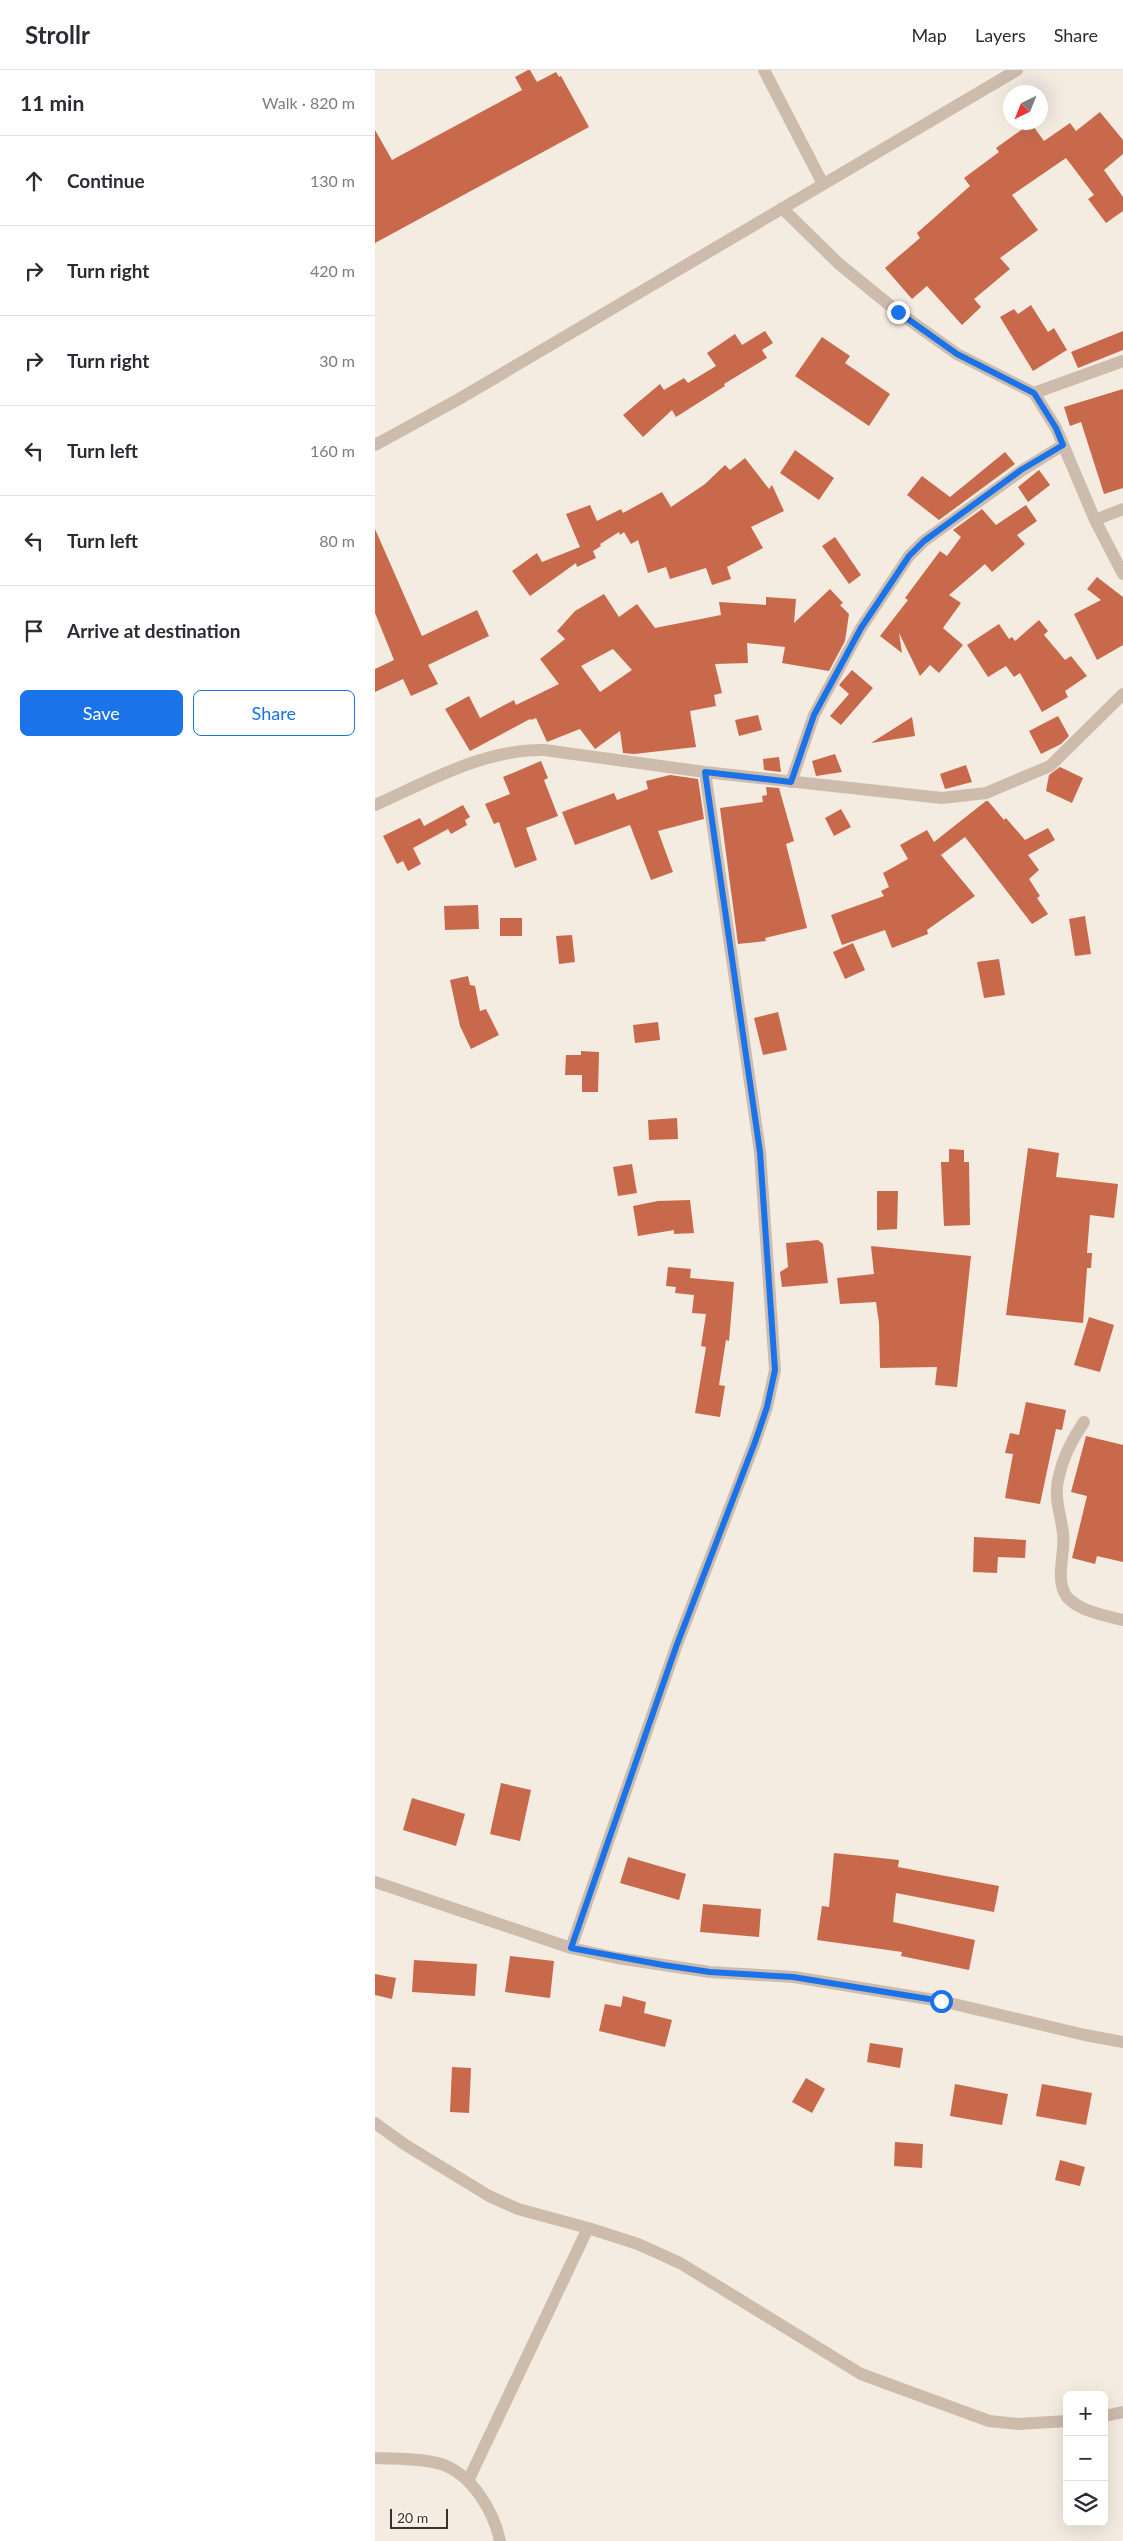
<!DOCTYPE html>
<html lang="en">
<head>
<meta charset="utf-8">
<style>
	:root { --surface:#fff; --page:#f2f2f3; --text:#2b2b33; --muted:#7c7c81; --line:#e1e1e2; --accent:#1a73e8 }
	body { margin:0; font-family:Lato,sans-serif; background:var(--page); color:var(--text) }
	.controls { position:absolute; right:15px; bottom:15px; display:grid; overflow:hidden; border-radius:8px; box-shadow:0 5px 20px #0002 }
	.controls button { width:45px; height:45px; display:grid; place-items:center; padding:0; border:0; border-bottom:1px solid var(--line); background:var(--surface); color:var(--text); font:25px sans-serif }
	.compass { position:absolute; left:628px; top:15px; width:45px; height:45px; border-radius:50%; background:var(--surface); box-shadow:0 5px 20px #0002; rotate:223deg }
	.scale { position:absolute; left:15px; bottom:12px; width:58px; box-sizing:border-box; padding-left:5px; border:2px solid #3b302b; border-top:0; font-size:14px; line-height:18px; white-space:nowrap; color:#3b302b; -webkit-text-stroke:4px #fbf5ee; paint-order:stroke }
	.stop { position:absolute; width:15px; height:15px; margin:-11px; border:4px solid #1a73e8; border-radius:50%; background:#fff }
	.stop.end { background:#1a73e8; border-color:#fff; box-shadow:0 1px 5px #0008 }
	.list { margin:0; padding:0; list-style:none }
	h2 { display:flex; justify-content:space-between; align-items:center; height:65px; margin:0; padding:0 20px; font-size:21px }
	h2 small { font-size:16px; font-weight:400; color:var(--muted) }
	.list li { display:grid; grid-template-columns:32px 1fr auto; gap:15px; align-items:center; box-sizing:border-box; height:90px; padding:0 20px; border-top:1px solid var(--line) }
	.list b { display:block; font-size:19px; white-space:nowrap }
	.list em { font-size:16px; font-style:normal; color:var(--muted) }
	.actions { display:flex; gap:10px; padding:15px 20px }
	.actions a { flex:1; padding:11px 0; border:1px solid var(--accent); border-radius:8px; text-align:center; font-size:18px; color:var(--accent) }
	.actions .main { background:var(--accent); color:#fff }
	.icon { flex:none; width:28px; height:28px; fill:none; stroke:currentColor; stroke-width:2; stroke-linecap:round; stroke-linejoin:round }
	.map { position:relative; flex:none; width:748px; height:2471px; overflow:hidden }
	header { display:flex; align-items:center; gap:30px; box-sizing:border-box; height:70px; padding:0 25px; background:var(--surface); border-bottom:1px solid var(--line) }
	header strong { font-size:24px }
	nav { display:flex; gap:28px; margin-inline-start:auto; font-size:18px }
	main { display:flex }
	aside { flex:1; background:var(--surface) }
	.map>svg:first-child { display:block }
	.building { fill:#c8694b; fill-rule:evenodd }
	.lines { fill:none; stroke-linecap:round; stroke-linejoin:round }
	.minor { stroke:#cdbbac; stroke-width:12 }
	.route { stroke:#1a73e8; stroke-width:6 }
</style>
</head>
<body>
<header>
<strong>Strollr</strong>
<nav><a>Map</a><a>Layers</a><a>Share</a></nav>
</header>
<main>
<aside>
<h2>11 min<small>Walk · 820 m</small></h2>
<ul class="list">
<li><svg class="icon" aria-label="ahead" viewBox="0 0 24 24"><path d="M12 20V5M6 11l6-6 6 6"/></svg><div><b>Continue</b></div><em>130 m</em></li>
<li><svg class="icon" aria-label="right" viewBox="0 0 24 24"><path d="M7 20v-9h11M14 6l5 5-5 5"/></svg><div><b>Turn right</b></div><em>420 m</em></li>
<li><svg class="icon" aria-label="right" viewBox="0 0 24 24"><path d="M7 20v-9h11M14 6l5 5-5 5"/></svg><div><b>Turn right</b></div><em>30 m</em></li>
<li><svg class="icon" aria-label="left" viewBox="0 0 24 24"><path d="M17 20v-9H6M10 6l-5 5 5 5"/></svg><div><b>Turn left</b></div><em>160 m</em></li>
<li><svg class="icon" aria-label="left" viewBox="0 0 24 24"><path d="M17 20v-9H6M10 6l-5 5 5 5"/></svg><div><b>Turn left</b></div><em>80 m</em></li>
<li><svg class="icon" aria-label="arrive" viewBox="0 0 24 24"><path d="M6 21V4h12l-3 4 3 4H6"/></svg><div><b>Arrive at destination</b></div></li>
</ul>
<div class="actions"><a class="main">Save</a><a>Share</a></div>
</aside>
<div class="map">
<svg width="748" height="2471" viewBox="0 0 748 2471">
	<rect width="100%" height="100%" fill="#f4ebe1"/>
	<!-- building -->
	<path class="building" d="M153,0H155L162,12L181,2L184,7L186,6L214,57L0,173V60L17,90L147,20L140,7Z
		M725,42L748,70V84L729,100L748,127V141L731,153L713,129L719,125L691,88L637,125L663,160L625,188L635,199L599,229L606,237L587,255L552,216L537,229L510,198L545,168L542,163L595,116L589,108L624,82L621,78L656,53L669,71L695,53L701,61Z
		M656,235L673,262L679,258L692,280L658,301L625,247L639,239L643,244Z
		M390,261L398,273L387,280L392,288L349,314L350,316L301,347L297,340L268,367L248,345L285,314L289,320L309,308L313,313L341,296L332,283L360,264L367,275Z
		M748,261V280L703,298L696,282Z
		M447,267L475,286L470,293L515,324L494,356L420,306Z
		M748,319V418L729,424L706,352L695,356L689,337Z
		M420,380L459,408L444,430L405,403Z
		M630,382L640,394L564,450L532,425L547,406L575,427Z
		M370,388L394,419L397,415L409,441L376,457L388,478L352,497L356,509L337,515L331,498L295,509L291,497L273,503L263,470L256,474L249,462L245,465L244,462L225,474L226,476L218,481L221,488L202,497L201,493L155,526L137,501L162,483L167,492L205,477L191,444L215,435L222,451L246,439L248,443L287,422L296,437L330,414L350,395L355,400Z
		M664,400L675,415L653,432L643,417Z
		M651,435L662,451L642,465L650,474L617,502L610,494L574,525L586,533L568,558L588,575L564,603L555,595L545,606L524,563L527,583L505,566L533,530L530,528L565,481L572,486L586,467L578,460L607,439L621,455Z
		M0,459L47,566L102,540L114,566L53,595L63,614L36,626L28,609L0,622V599L19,590L0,543Z
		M460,467L486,505L474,514L447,476Z
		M722,507L748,527V575L722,590L699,544L726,530L712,519Z
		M455,519L468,533L465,535L474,544L470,571L454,601L407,593L410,577L372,573L373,593L340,594L347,623L339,625L341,636L315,641L321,677L259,684L248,683L245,661L220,679L205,659L172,672L161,648L156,650L155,649L95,681L70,639L94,626L105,648L139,630L141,635L184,614L165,589L190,569L182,561L200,541L229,524L244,547L262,534L280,558L346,545L344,532L391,535V527L421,529L419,553ZM238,579L257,600L225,622L206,596Z
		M664,550L673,561L669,565L690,590L696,586L712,606L690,621L693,627L667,642L645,603L639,607L631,596L613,607L592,575L624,554L634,569L637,567L640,571Z
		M477,600L498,618L466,655L455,646L474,624L464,615Z
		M383,645L387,660L364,666L360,650Z
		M683,646L694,666L686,674L666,684L654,661Z
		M537,647L540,666L496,673Z
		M460,684L467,702L441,706L437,691Z
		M404,687L406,702L389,700L388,689Z
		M166,691L173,708L169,710L183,746L151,758L162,790L140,798L124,752L119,754L110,734L135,724L128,707Z
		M591,695L597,712L570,719L565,704Z
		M685,697L708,708L697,733L671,721L674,705Z
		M295,705L323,709L329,749L283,761L298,802L276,810L255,755L200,775L187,742L239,723L242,730L273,719L271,711Z
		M391,717L404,718L419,771L411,774L432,858L390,868L391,871L363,874L345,738L388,732L387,726L392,725Z
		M611,731H613L629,750L631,748L650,770L673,758L680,770L653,785L664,800L654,809L665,826L662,828L673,844L657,854L590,767L566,785L600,826L552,860L553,864L517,878L510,860L467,875L456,845L509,826L506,821L514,817L508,803L533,789L525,775L552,760L559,772Z
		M88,735L95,747L90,750L92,755L76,764L73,759L38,778L46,794L33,801L28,791L22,794L8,766L45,748L49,756Z
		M466,739L476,757L459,766L450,748Z
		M103,835L104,859L70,860L69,836Z
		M710,846L716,884L700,886L694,849Z
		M125,848H147V866H125Z
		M197,865L200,892L184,894L181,866Z
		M478,873L490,900L470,909L458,882Z
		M624,889L630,925L609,928L602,892Z
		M93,906L95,915L100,916L105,941L111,939L124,965L96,979L85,956L75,910Z
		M403,942L412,980L388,985L379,948Z
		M283,952L285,970L260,973L258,955Z
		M206,981L224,982L223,1022H207V1005H190L191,985H206Z
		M302,1048L303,1069L274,1070L273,1050Z
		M653,1078L684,1083L681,1107L743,1114L739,1148L715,1145L712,1183H717L716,1198H712L708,1253L631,1245Z
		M574,1079L589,1080V1092H594L595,1155L569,1156L566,1092H574Z
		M257,1094L262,1123L243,1126L238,1097Z
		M502,1121H523L522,1159L502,1160Z
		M315,1130L319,1163L299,1164V1160L263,1166L258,1136L283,1131Z
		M443,1170L448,1174L453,1213L407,1217L405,1202L413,1197L411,1173Z
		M496,1176L596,1186L582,1317L560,1315L562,1297L505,1298L504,1253L501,1232L465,1234L462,1208L499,1204Z
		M293,1197L316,1199L315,1208L359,1212L354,1271L351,1270L344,1315L350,1316L345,1347L320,1343L331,1277L326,1276L331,1244L317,1243L319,1225L300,1223L301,1217L291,1216Z
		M714,1247L739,1255L725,1302L699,1295Z
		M651,1332L691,1340L687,1360L681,1359L665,1434L630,1428L638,1384L630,1383L635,1363L644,1365Z
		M711,1366L748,1375V1492L722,1486L720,1494L697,1488L712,1426L696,1422Z
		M599,1467L651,1470L650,1488L623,1487L622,1503L598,1502Z
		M126,1713L156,1720L145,1771L115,1764Z
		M37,1728L90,1744L81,1776L28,1760Z
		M459,1783L524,1790L523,1797L624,1816L619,1842L521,1823L518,1852L600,1870L594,1900L526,1886L527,1882L442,1870L447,1836L454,1837Z
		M253,1787L311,1804L304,1830L245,1813Z
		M328,1834L386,1839L384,1867L325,1862Z
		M135,1886L179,1891L175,1928L130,1922Z
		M39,1890L102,1894L100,1926L37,1922Z
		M0,1904L21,1908L17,1929L0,1925Z
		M248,1926L271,1932L269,1943L297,1950L290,1977L224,1961L230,1934L246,1937Z
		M495,1973L528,1978L525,1998L492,1992Z
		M77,1997L96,1998L94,2043L75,2042Z
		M431,2008L450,2019L437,2043L417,2032Z
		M580,2014L633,2024L627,2055L575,2046Z
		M667,2014L717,2023L711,2055L661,2046Z
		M520,2072L548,2074L547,2098L519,2096Z
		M685,2090L710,2097L705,2116L680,2110Z"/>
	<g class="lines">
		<!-- minor -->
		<path class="minor" d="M389,0L448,114
			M407,138L463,193L523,242L582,284L659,323L681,358L720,450
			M659,323L748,291
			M0,375L84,329L642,0
			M748,439L720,450L748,504
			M416,712L439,645L486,558L534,486L549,471L646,401L688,375
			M0,735C54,711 109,679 169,680L330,702L567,728L611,723L675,696L748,624
			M709,1352C697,1369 687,1390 683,1410C679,1429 686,1445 688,1463C691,1481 679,1510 692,1527C704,1541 731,1546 748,1550
			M0,1812L196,1878L242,1888L335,1902L419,1907L566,1931L710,1965L748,1972
			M196,1878L301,1577L380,1372L392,1337L400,1300L385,1082L330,702
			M0,2053L29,2074L114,2126L143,2139L213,2158L263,2174L305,2193L486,2304L614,2351L643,2354L692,2351
			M729,2346L748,2342
			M0,2388C21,2389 46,2388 66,2394C97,2404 119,2442 125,2471
			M93,2411L213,2158"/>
	</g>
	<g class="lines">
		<!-- route -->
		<path class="route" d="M523,242L582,284L659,323L681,358L688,375L646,400L549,471L534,486L486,558L439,645L416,712L330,702L385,1082L400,1300L392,1337L380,1372L301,1577L196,1878L288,1895L335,1902L418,1907L566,1931"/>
	</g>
</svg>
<div class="controls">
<button>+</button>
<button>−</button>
<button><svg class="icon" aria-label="layers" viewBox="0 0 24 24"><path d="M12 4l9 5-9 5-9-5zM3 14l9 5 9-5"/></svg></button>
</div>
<svg class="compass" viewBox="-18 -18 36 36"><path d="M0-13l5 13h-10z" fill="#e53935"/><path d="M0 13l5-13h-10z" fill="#7c7c81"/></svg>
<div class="scale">20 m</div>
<div class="stop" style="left:566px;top:1931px"></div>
<div class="stop end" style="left:523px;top:242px"></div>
</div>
</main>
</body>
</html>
